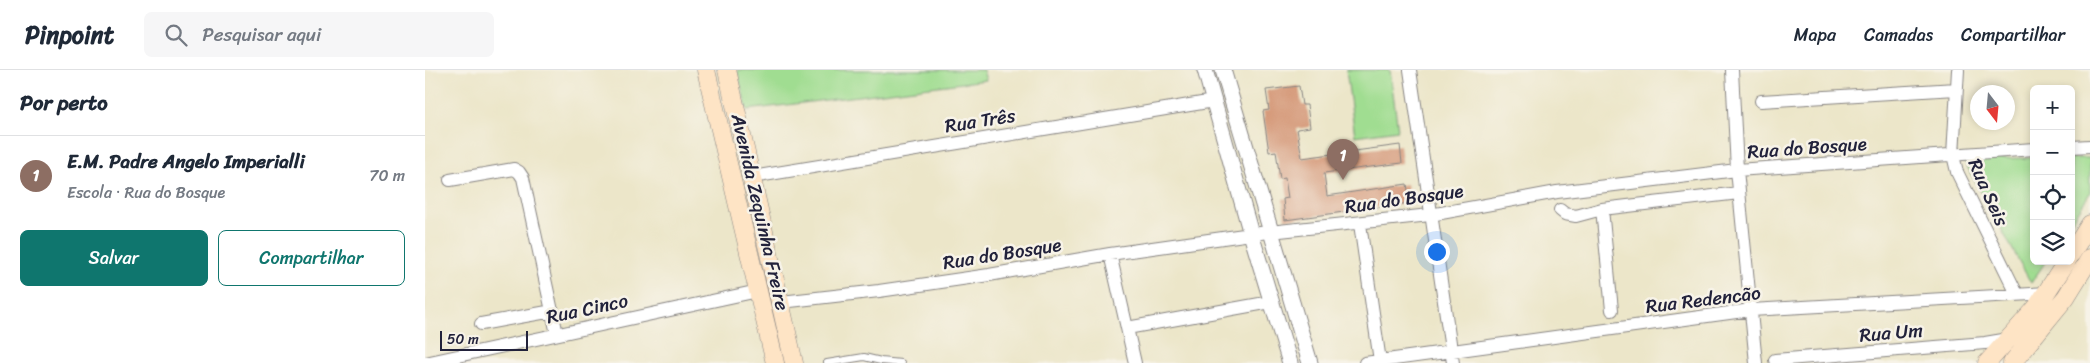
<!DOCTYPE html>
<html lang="pt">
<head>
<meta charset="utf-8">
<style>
	:root { --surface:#fff; --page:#f6f6f7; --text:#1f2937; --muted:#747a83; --line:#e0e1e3; --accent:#0f766e }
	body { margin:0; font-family:Sriracha,sans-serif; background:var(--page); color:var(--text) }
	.controls { position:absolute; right:15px; top:15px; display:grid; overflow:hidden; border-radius:8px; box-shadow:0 2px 8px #0003 }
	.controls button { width:45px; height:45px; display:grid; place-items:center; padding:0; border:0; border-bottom:1px solid var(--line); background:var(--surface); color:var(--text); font:25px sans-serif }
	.compass { position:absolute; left:1545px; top:15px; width:45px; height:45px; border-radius:50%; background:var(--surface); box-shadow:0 2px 8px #0003; rotate:164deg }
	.scale { position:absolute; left:15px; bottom:12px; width:88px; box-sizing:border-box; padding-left:5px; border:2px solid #22223b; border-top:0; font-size:14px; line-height:18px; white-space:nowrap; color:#22223b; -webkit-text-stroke:4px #f7f3e8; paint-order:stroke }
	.you { position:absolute; left:1011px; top:181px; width:18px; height:18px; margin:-12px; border:4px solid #fff; border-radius:50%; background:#1a73e8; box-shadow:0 0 0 8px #1a73e833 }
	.badge { display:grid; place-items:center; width:32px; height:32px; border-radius:50%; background:var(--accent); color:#fff; font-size:16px; font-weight:700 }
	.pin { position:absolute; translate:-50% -41px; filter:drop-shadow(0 1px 2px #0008) }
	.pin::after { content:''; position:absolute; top:26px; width:18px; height:15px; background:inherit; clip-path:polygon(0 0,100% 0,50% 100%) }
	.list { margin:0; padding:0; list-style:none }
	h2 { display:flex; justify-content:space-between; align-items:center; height:65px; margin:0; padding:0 20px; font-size:21px }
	h2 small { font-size:16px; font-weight:400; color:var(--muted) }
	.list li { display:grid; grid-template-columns:32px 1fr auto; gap:15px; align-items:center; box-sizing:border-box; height:80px; padding:0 20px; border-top:1px solid var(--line) }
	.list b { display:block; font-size:19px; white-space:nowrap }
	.list p { margin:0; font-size:16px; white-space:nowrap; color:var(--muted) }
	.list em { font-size:16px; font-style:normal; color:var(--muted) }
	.actions { display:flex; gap:10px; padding:15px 20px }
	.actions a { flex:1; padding:11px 0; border:1px solid var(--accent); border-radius:8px; text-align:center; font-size:18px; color:var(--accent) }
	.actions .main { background:var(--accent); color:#fff }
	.icon { flex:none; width:28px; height:28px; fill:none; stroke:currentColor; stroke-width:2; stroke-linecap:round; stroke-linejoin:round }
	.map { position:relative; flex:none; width:1665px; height:293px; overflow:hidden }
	header { display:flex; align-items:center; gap:30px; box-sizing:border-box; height:70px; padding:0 25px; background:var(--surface); border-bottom:1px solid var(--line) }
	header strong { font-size:24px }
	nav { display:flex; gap:28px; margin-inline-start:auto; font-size:18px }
	.search { width:350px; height:45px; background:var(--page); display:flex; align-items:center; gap:12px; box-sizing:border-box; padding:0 18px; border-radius:8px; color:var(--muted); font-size:19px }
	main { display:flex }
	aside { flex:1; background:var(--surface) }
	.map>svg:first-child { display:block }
	.green { fill:#a0dd91; stroke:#618066 }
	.building { fill:#d49676 }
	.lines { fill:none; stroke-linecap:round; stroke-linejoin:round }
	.service-casing { stroke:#878482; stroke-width:8 }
	.minor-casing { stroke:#878482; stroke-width:14 }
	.tertiary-casing { stroke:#878482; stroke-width:17 }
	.secondary-casing { stroke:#878482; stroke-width:19 }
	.service { stroke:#fff; stroke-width:6 }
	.minor { stroke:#fff; stroke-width:12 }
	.tertiary { stroke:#fff; stroke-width:15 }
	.secondary { stroke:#fee4c5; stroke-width:18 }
	.labels { text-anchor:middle; stroke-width:5; stroke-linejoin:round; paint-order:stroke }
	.street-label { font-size:19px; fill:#22223b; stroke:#f7f3e8 }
</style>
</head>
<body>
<header>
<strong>Pinpoint</strong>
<div class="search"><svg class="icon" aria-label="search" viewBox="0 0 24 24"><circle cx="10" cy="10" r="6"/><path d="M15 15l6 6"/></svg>Pesquisar aqui</div>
<nav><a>Mapa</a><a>Camadas</a><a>Compartilhar</a></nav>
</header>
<main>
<aside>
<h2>Por perto<small></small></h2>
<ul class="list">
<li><span class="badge" style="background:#8d6e63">1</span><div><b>E.M. Padre Angelo Imperialli</b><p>Escola · Rua do Bosque</p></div><em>70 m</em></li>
</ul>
<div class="actions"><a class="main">Salvar</a><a>Compartilhar</a></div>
</aside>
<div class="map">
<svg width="1665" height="293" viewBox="0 0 1665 293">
	<rect width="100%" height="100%" fill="#f7f3e8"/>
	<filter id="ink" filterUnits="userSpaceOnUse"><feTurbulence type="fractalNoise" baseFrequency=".02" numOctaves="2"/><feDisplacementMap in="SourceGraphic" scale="10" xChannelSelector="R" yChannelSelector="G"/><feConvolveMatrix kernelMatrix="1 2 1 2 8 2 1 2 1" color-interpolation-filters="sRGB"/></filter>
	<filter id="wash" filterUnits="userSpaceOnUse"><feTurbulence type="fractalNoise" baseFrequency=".0096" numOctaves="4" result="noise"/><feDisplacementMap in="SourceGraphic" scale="20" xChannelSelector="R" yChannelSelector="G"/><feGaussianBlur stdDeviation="1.12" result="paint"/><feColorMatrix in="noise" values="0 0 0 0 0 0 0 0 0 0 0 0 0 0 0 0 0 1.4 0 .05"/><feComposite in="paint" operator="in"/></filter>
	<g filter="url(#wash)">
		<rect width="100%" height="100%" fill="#ece6c9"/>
		<!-- green -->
		<path class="green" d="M312,0H558L561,10L322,40Z
			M921,0H965L973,60L930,66Z
			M1609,88V191H1621L1606,213L1538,89Z
			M1646,88H1665V123L1646,152Z"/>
		<g id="blocks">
			<!-- building -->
			<path class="building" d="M874,16L877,35H882L885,57L872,59L877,88L975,75L977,93L899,103L902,126L982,114L985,133L860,150L858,129L863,128L860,108L855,109L851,81L844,82L838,41L844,40L841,20Z"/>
		</g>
	</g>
	<g filter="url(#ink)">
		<use href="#blocks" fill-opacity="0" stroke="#878482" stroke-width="1"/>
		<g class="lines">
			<!-- service casing -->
			<g class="service-casing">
				<path id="service" d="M402,293L439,287L456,291L476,293"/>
			</g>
			<!-- minor casing -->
			<g class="minor-casing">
				<path id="minor" d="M985,0L1028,293
					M1307,0L1312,100L1331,293
					M1533,0L1528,85L1532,102L1592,224
					M1336,31L1531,19
					M1646,77L1665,76
					M327,107L789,31
					M25,110L89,99L94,102L98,108L132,264
					M1177,139L1187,240
					M1135,140L1140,144L1151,146L1177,139L1314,123
					M935,154L955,291
					M685,184L710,293
					M356,232L454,221L564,205L685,184L826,164L1005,145L1132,122L1312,100L1609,79
					M56,254L128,241
					M702,258L846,232
					M1350,290L1560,273L1584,269
					M0,293L333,221
					M940,293L1326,240L1622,223"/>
			</g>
			<!-- tertiary casing -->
			<g class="tertiary-casing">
				<path id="tertiary" d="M780,0L826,164L865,293
					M798,0L885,293"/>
			</g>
			<!-- secondary casing -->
			<g class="secondary-casing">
				<path id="secondary" d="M281,0L350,293
					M302,0L369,293
					M1646,184L1665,154
					M1562,293L1611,238L1642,191
					M1587,293L1641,227L1665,188"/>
			</g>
			<!-- service -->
			<use href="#service" class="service"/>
			<!-- minor -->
			<use href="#minor" class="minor"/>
			<!-- tertiary -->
			<use href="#tertiary" class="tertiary"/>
			<!-- secondary -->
			<use href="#secondary" class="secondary"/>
		</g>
	</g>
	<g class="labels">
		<!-- street labels -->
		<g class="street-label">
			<text transform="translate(555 50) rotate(-9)" y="7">Rua Três</text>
			<text transform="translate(1382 77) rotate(-4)" y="7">Rua do Bosque</text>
			<text transform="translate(1564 122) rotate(66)" y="7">Rua Seis</text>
			<text transform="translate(979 128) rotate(-8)" y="7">Rua do Bosque</text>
			<text transform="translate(336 142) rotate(77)" y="7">Avenida Zequinha Freire</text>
			<text transform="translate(577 183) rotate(-9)" y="7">Rua do Bosque</text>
			<text transform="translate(1278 229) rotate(-7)" y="7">Rua Redencão</text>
			<text transform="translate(162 238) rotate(-12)" y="7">Rua Cinco</text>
			<text transform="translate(1466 262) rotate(-5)" y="7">Rua Um</text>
		</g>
	</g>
</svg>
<div class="controls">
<button>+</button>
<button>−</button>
<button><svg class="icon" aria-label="locate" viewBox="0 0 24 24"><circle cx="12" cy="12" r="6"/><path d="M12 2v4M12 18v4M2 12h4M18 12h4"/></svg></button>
<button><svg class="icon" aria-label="layers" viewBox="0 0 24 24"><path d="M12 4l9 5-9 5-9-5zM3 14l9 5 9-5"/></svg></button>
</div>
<svg class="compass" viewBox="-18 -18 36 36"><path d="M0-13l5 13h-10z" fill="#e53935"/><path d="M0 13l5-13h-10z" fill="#747a83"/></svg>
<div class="scale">50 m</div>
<div class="you"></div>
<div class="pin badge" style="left:918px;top:110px;background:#8d6e63">1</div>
</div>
</main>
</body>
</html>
